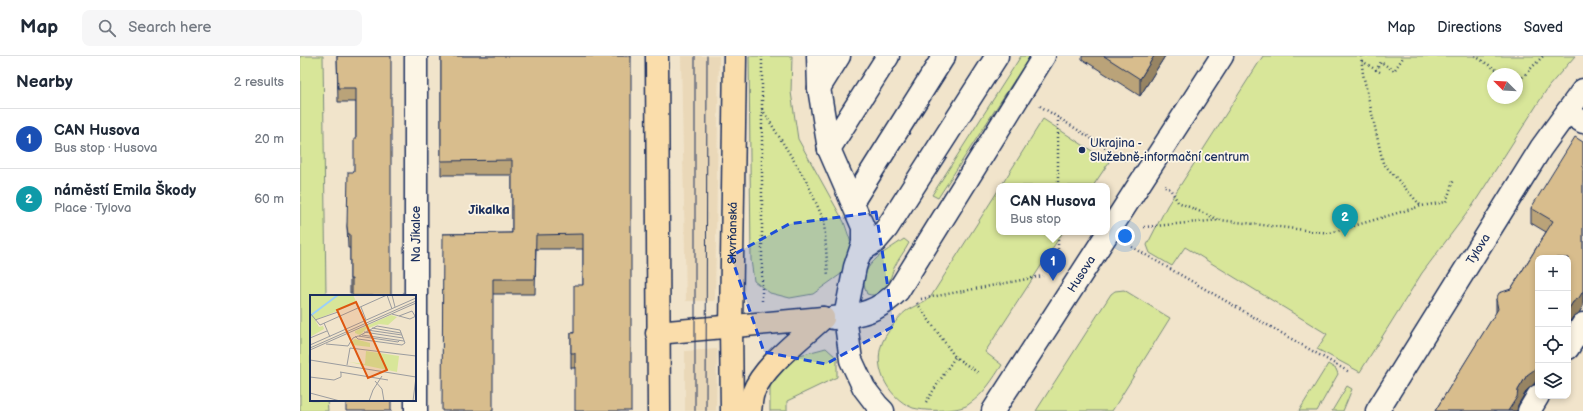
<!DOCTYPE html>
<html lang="en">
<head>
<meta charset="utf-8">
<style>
	:root { --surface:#fff; --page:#f6f6f7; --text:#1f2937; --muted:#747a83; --line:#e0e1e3; --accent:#1b2f5e }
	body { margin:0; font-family:"Balsamiq Sans",sans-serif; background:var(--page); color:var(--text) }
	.controls { position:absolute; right:12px; bottom:12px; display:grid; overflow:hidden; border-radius:8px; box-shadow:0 2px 6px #0003 }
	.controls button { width:36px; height:36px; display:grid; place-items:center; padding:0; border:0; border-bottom:1px solid var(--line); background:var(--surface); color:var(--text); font:20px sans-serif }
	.compass { position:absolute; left:1187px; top:12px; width:36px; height:36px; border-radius:50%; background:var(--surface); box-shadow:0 2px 6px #0003; rotate:294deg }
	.you { position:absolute; left:825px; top:180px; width:14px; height:14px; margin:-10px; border:3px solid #fff; border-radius:50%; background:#1a73e8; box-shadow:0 0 0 6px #1a73e833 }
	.badge { display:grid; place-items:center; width:26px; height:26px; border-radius:50%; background:var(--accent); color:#fff; font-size:13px; font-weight:700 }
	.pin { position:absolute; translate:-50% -33px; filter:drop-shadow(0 1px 2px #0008) }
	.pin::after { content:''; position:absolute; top:21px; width:14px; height:12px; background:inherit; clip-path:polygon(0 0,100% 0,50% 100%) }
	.popup { position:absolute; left:696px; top:127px; width:114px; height:52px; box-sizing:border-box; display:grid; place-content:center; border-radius:8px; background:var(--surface); filter:drop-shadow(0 1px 3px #0005); font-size:13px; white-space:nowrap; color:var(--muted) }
	.popup b { font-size:15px; color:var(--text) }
	.popup::after { content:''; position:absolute; left:50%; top:100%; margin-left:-8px; border:8px solid transparent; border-top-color:var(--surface) }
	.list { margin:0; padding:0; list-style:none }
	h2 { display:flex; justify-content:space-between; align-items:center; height:52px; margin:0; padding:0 16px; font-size:17px }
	h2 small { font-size:13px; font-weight:400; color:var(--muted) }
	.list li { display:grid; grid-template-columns:26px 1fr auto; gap:12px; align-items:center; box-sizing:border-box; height:60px; padding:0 16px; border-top:1px solid var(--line) }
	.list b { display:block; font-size:15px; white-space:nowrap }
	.list p { margin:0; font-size:13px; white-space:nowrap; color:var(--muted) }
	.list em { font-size:13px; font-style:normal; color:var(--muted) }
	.icon { flex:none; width:22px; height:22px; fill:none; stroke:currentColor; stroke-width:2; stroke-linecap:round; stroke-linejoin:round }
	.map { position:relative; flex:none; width:1283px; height:355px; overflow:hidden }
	header { display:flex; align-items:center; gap:24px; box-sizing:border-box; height:56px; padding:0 20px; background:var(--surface); border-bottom:1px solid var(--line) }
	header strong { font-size:19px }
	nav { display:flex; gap:22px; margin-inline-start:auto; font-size:14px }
	.search { width:280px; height:36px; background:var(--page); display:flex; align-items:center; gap:10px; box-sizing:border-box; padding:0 14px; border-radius:8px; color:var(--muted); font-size:15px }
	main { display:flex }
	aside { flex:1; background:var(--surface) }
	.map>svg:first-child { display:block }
	.built { fill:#ead8b8 }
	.green { fill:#d8e699; stroke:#7a8a7c; fill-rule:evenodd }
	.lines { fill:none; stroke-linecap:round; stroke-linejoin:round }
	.minor-casing { stroke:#1b2f5e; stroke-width:25 }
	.major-casing { stroke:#1b2f5e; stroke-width:25 }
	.path { stroke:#1b2f5e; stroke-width:2.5; stroke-dasharray:1 3; stroke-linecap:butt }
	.minor { stroke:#fcf5e5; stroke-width:22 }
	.major { stroke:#faddab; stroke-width:22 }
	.tram { stroke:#1b2f5e; stroke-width:1 }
	.wall { fill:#baa379; stroke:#1b2f5e }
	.shaded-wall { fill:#978463; stroke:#1b2f5e }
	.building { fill:#d8bd8d; stroke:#1b2f5e }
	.marked { fill:#1d4ed8; fill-opacity:0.2; stroke:#1d4ed8; stroke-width:3; stroke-dasharray:8 5; stroke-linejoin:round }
	.poi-dot { fill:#1b2f5e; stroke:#fcf5e5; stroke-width:1.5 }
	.labels { text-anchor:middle; stroke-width:3.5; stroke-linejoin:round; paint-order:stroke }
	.poi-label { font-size:12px; fill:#1b2f5e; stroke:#fcf5e5; text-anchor:start }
	.street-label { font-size:12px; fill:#1b2f5e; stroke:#fcf5e5 }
	.neighbourhood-label { font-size:13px; font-weight:bold; fill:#1b2f5e; stroke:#fcf5e5 }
	.inset-river { fill:none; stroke:#9acff9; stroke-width:2 }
	.inset-road { fill:none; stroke:#9b9c9f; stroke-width:1 }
	.view { fill:#de5710; fill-opacity:0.15; stroke:#de5710; stroke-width:2 }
	.inset-edge { fill:none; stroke:#1b2f5e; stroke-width:2 }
</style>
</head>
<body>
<header>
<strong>Map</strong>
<div class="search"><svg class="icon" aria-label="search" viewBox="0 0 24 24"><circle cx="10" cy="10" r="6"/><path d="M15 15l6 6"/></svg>Search here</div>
<nav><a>Map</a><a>Directions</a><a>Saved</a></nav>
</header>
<main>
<aside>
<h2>Nearby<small>2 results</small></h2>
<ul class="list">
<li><span class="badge" style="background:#1a4fb4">1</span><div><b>CAN Husova</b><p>Bus stop · Husova</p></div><em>20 m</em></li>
<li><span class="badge" style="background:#0f9aa8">2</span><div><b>náměstí Emila Škody</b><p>Place · Tylova</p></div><em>60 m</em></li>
</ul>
</aside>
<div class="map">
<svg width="1283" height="355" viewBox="0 0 1283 355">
	<rect width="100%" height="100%" fill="#f1e4cb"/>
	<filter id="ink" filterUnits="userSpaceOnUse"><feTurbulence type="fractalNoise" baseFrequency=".025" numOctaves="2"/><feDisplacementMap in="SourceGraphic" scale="8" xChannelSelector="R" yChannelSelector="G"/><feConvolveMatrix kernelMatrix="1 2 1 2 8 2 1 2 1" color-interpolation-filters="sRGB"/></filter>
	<g filter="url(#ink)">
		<!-- built -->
		<path class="built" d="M381,0H419L415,245H386Z
			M417,293L416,355H385V295Z"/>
		<!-- green -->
		<path class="green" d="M0,0H23L26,240H11V344H27L28,355H0Z
			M449,0H492L491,36L498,83L544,166L551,187L548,207L541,218L513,238L490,242L470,237L454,225L451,204Z
			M721,0H730L638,142L632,139Z
			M963,0H1275L1249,30L1173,149L1122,217L1060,316L1017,293L1027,278L885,191L872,210L850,197L847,189L867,150ZM1193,18H1217V42H1193Z
			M743,63L809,106L793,130H701Z
			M699,133V176H763L685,296L702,309C693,323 684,338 669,348C666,351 660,352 655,353C642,355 625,355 613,352C586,341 570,307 585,281C590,273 598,261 606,255C614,250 622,247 630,242Z
			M604,183L609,187C605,195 598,203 594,212C588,226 588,244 567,238C554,210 586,196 604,183Z
			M824,234L870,262L812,355H736L811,238L815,235Z
			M526,292L537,302V321L487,345V355H470V317L481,304Z
			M1028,308L1036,313L1038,318L1017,355H999Z
			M1047,330L1052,333L1043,355H1032Z"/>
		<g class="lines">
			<!-- minor casing -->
			<g class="minor-casing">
				<g id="minor">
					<path d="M116,0V355"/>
					<path d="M518,0L519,32L529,93L563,171V187L555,211L545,261L551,304L564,332L577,349L583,355"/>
					<path d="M519,32L539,0"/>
					<path d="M1267,56L1283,66"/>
					<path d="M529,93L588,0"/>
					<path d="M553,145L644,0"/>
					<path d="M561,195L575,186L587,172L697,0"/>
					<path d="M533,262C561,259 578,256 598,235L744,0"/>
					<path d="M1268,292L1283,268"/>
					<path id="s1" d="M693,355L922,0"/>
					<path id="s2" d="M1077,355L1241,92L1283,34"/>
					<path d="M1229,355L1238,340"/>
				</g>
			</g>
			<!-- major casing -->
			<g class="major-casing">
				<g id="major">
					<path d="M357,0L359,355"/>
					<path d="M357,277L523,262"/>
					<path id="s3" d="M432,355L431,271L435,0"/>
					<path d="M450,355C451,349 451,342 453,337C463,310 502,282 523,262"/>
				</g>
			</g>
			<!-- path -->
			<path class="path" d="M1061,0L1063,18L1083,107L1121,150
				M1175,0L1203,18
				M1062,5L1076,14
				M1080,16L1076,14L1081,6L1094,15L1104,0
				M1217,27L1243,0
				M1203,46L1206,42
				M740,50L827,105
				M462,53L507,126L524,165L528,220
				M758,61V130
				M865,130L870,133L878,146L919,164
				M844,171L920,164L1030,177L1121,150L1146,146L1154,123
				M758,176V197
				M832,191L1049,316
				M621,243L743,220
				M462,245V0
				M617,247L655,301
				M626,346L655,301L680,318"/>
			<!-- minor -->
			<use href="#minor" class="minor"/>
			<!-- major -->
			<use href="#major" class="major"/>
			<!-- tram -->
			<path class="tram" d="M395,0V355
				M406,355L407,0"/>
		</g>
		<!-- wall -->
		<path class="wall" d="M37,0H91L52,237H50V192H48L47,170L54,116L56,83V46H38Z
			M141,0H331L275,312H271V277H274L283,229V193H236L235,238H193L143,178L212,177V119H141Z
			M782,0H865L840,40L782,3Z
			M1283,86V250L1279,257L1273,261L1268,268V202H1238V322L1234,328L1227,334L1218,349L1217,355H1135L1196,257V243L1211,233L1246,176L1231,167V152Z"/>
		<!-- shaded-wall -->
		<path class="shaded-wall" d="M854,0H865L840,40V23Z
			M1283,235V250L1279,257L1273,261L1268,268V254L1273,246Z
			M1238,307V322L1234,328L1227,334L1218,349L1217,355H1208L1218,334L1227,319Z"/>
		<!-- building -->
		<path class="building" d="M37,0H91V240H52V223H50V178H48L47,170L48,116H54V83H56V32H38Z
			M141,0H331V355H275V297H271V277H274V229H283V178L236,179L235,223H193V355H142L143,178L212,177V104L141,105Z
			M804,0H854L840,23Z
			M1275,81L1283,86V235L1279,242L1273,246L1268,254V202H1238V307L1234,314L1227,319L1218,334L1217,341L1208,355H1135L1198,253L1196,243L1199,237L1211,233L1253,165L1231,152Z
			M46,344H91V355H46Z"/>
	</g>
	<!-- marked area -->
	<path class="marked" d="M576,156L594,270L526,308L464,296L431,200L489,168Z"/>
	<!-- markers -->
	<circle class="poi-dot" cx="782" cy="94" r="4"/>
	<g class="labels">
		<!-- poi labels -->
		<g class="poi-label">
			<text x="790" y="91">Ukrajina -<tspan x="790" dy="14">Služebně-informační centrum</tspan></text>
		</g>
		<!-- street labels -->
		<g class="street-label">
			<text dy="4" stroke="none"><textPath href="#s3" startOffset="178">Skvrňanská</textPath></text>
			<text transform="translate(116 178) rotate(-90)" y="4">Na Jíkalce</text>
			<text dy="4" stroke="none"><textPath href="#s2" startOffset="191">Tylova</textPath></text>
			<text dy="4" stroke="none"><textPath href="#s1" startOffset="163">Husova</textPath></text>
		</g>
		<!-- neighbourhood labels -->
		<g class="neighbourhood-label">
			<text x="189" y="158">Jikalka</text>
		</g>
	</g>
	<!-- overview -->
	<g transform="translate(10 239)">
		<rect width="106" height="106" fill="#f1e4cb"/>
		<path d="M0,0H43L47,8L5,25L9,32L13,31L14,34L0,42ZM81,20L87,22L78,30L69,29L56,34L50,40L45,38V36ZM45,44L60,48V52L43,50L42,46ZM56,56L89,61L87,77L39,67L55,69Z" fill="#d8e699"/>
		<path class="inset-river" d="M4,0H17M0,21L28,0"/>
		<path class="inset-road" d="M77,0L82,14M82,0L85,12M51,12L56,25M0,18L10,30L77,0M82,19L100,24L106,21M89,21L102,16L105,21M5,25L28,17M14,28L20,42M62,33L91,38M57,35L92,40M54,37L93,43M52,40L94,46M45,41L48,44L92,50L95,48L90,35L67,31L49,41M0,43L17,36M16,49L38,51M0,50L106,3M38,51L43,43L48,41L88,47L90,45M0,53L106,6M40,53L106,61M0,55L106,8M0,65L106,82M37,70L40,53M30,77L78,85M0,82L24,85L31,82V77M65,86L72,94L74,106M0,98L30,106M59,106L63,95L72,81M103,106L106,82"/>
		<path class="view" d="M46,7L77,75L58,83L27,15Z"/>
		<rect width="106" height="106" class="inset-edge"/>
	</g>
</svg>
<div class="controls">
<button>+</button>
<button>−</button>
<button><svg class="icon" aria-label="locate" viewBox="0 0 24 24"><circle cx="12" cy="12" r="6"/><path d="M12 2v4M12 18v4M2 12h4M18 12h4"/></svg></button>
<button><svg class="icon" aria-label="layers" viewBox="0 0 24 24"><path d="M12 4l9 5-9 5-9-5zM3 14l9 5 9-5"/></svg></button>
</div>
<svg class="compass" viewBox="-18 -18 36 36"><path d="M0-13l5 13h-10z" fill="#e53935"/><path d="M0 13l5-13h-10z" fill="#747a83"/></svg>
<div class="you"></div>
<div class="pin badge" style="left:753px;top:225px;background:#1a4fb4">1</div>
<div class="popup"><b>CAN Husova</b>Bus stop</div>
<div class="pin badge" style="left:1045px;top:181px;background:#0f9aa8">2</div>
</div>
</main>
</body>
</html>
